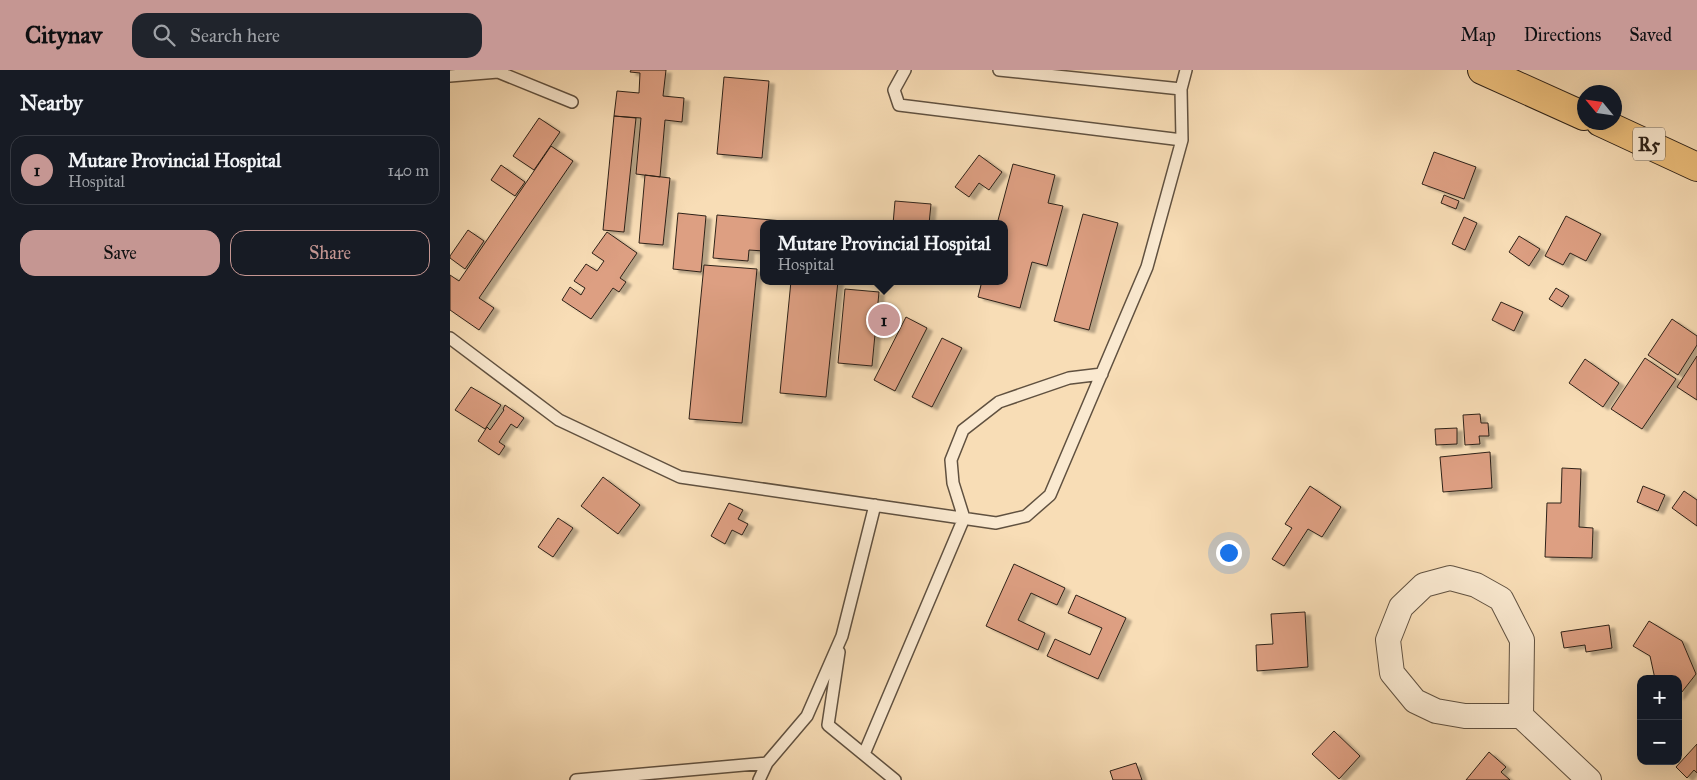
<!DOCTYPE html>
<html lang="en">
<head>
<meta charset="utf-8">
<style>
	:root { --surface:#171b24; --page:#20242c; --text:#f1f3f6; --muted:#9ea1a6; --line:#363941; --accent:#c59692 }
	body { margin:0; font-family:"IM FELL Great Primer",serif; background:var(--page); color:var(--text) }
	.controls { position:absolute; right:15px; bottom:15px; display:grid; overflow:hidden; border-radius:10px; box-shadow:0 5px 20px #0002 }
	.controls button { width:45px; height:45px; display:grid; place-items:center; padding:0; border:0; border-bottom:1px solid var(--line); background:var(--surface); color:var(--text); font:25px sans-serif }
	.compass { position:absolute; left:1127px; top:15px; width:45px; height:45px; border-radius:50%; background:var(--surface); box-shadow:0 5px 20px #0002; rotate:299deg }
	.you { position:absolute; left:778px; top:482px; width:18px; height:18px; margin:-12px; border:4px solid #fff; border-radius:50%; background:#1a73e8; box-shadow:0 0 0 8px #1a73e833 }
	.badge { display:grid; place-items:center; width:32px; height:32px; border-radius:50%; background:var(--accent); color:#111; font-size:16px; font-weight:700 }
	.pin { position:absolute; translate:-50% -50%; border:2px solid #fff; box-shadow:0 1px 5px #0006 }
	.popup { position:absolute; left:310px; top:150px; width:248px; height:65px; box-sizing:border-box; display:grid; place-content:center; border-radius:10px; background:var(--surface); filter:drop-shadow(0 1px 4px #0005); font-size:16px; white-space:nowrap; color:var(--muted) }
	.popup b { font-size:19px; color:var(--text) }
	.popup::after { content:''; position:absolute; left:50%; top:100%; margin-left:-10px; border:10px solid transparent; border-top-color:var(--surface) }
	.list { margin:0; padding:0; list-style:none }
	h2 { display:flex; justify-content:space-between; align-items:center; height:65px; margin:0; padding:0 20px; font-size:21px }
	h2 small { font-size:16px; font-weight:400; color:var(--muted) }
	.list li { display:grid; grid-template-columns:32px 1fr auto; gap:15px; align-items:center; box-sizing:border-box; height:70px; margin:0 10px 10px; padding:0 10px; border:1px solid var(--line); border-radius:15px }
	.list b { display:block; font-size:19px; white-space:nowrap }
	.list p { margin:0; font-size:16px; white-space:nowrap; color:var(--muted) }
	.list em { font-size:16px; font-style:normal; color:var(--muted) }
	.actions { display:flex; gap:10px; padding:15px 20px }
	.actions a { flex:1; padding:11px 0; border:1px solid var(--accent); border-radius:15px; text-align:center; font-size:18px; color:var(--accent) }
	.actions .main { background:var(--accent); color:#111 }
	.icon { flex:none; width:28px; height:28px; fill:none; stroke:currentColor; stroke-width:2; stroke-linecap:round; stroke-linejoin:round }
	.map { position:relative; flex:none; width:1247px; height:710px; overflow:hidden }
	header { display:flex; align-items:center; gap:30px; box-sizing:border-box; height:70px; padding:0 25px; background:var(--accent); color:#111 }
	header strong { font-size:24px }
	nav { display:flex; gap:28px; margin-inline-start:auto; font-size:18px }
	.search { width:350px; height:45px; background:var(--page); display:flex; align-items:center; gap:12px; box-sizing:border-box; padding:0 18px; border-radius:15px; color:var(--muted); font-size:19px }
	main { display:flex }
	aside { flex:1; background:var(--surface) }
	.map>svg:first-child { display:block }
	.building { fill:#dd9f82; stroke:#2e2218; filter:url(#shadow) }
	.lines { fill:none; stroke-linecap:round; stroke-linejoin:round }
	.lane-casing { stroke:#605140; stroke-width:14 }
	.street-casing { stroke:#605140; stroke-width:26 }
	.highway-casing { stroke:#2e2218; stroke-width:30 }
	.lane { stroke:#fae9d0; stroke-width:11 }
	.street { stroke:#fae9d0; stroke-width:24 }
	.highway { stroke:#ecbe7b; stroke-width:28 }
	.labels { text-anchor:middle; stroke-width:4.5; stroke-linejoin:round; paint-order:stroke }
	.shield { fill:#fae9d0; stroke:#6b5e4f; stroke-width:1 }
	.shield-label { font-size:19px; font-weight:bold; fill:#2e2218 }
</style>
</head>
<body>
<header>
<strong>Citynav</strong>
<div class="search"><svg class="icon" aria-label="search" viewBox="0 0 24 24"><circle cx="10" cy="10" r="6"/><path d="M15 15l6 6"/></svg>Search here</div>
<nav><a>Map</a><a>Directions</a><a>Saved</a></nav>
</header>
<main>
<aside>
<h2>Nearby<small></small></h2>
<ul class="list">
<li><span class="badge">1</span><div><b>Mutare Provincial Hospital</b><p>Hospital</p></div><em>140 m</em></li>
</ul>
<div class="actions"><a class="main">Save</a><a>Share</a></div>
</aside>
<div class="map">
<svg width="1247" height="710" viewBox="0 0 1247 710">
	<defs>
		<filter id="shadow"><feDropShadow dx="5.5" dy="3" stdDeviation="1" flood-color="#0004"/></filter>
	</defs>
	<rect width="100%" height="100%" fill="#f8ddb6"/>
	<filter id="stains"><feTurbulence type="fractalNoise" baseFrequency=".004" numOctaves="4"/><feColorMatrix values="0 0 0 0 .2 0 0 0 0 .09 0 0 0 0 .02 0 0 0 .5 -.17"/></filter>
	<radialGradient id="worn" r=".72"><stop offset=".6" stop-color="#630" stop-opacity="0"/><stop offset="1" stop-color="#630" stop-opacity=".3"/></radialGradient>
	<!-- building -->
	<path class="building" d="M181,0H216L213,26L234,28L232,52L215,50L210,107L186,104L191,48L164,46L167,21L189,23L190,3L180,2Z
		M274,7L319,11L312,88L267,84Z
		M164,46L186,48L174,162L153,160Z
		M89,48L110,62L84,100L63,86Z
		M101,76L123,91L29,228L44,238L29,260L0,240V205L9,211Z
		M984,82L1026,97L1014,129L972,114Z
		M529,85L552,102L539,120L529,113L519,127L505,117Z
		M563,94L605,105L598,133L613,136L597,196L582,192L570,238L528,227L532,211H554V154H547Z
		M51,95L75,112L65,126L41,110Z
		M195,105L220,108L213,175L189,173Z
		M994,125L1009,131L1006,139L991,133Z
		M445,131L481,134L479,154H443Z
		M228,143L256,146L251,202L223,199Z
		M633,144L668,153L639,260L604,251Z
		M267,145L365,154H314V181L299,180L298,191L263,188Z
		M1116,146L1151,164L1136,191L1120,183L1113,195L1095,186Z
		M1014,147L1027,153L1015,180L1002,174Z
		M18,160L34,171L15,199L0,188V186Z
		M157,162L187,183L170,208L176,212L169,222L163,218L141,249L112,230L120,217L131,225L135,218L124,211L136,194L147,201L154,191L142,183Z
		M1069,166L1090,179L1079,196L1059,182Z
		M254,195L307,199L292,353L239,349Z
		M341,211H388L376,327L330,323Z
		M1106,218L1119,226L1112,237L1099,229Z
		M395,219L429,222L422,296L388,293Z
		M1051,232L1073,242L1064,261L1042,250Z
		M456,247L477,258L445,321L424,310Z
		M1222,249L1247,266V275L1228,305L1198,285Z
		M492,268L512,278L482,337L462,327Z
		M1247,286V330L1227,317Z
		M1195,288L1226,309L1192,359L1161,339Z
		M1135,289L1169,313L1153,337L1119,313Z
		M21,317L51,335L35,359L5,340Z
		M55,335L74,348L67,358L61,354L49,372L55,376L49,385L28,371L37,357L40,360L54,340L53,339Z
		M1030,344L1031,353H1038L1039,366H1029L1030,374L1015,375L1013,345Z
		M1007,358V374L986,375L985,359Z
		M1040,382L1042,418L993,422L990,387Z
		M1112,398L1131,399L1129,457L1143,458L1142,488L1095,487L1097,433H1111Z
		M153,407L190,435L168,464L131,436Z
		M860,416L891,437L872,467L858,459L834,496L822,489L842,458L835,454Z
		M1193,416L1215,425L1208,441L1187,432Z
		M1234,421L1247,430V456L1222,438Z
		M279,433L293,440L288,449L298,454L292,465L282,460L275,474L261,466Z
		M108,448L123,458L103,487L88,477Z
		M564,494L615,518L607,535L581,523L568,550L595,563L588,580L536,556Z
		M626,525L676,548L648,609L597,586L605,569L640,585L652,558L618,543Z
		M855,542L858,597L807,601L806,575L823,574L821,544Z
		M1199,551L1232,571L1246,604L1228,627V609H1205L1200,586L1183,576Z
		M1159,555L1162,578L1136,582L1135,575L1114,578L1111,562Z
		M884,661L910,686L889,709L862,684Z
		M1247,674V703L1244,700L1237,708L1226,697Z
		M1039,682L1056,697L1051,702L1060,710H1016Z
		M686,693L692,710H663L660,701Z"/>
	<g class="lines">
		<!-- lane casing -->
		<g class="lane-casing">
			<path id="lane" d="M455,0L444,20L449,35L732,70
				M549,0L731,19
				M0,6L48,2L122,32
				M0,268L109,350L230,407L546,453L576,446L600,425L697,197L732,70L731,19L736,0
				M389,582L378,655L445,710
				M414,684L514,448L503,413L501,390L513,360L549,332L619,308L652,304
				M126,710L317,693L357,646L392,566L425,435
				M309,710L317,693"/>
		</g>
		<!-- street casing -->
		<g class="street-casing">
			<path id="street" d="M1071,646L1072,570L1051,529L1026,515L1000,508L974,515L951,537L938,570L942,603L965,631L986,641L1015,646H1071L1139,710"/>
		</g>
		<!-- highway casing -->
		<g class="highway-casing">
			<path id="highway" d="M1032,0L1134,46
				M1150,52L1247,97"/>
		</g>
		<!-- lane -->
		<use href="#lane" class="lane"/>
		<!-- street -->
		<use href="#street" class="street"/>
		<!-- highway -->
		<use href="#highway" class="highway"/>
	</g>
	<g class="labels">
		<!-- shield labels -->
		<rect class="shield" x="1183" y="57.5" width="32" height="33" rx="4"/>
		<g class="shield-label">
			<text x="1199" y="81">R5</text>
		</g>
	</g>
	<rect width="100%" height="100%" filter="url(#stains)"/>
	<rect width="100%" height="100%" fill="url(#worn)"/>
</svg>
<div class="controls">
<button>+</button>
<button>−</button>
</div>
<svg class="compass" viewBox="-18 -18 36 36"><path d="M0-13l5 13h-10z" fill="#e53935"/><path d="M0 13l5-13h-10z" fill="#9ea1a6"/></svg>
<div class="you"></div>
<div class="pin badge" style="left:434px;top:250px">1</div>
<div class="popup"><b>Mutare Provincial Hospital</b>Hospital</div>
</div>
</main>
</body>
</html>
